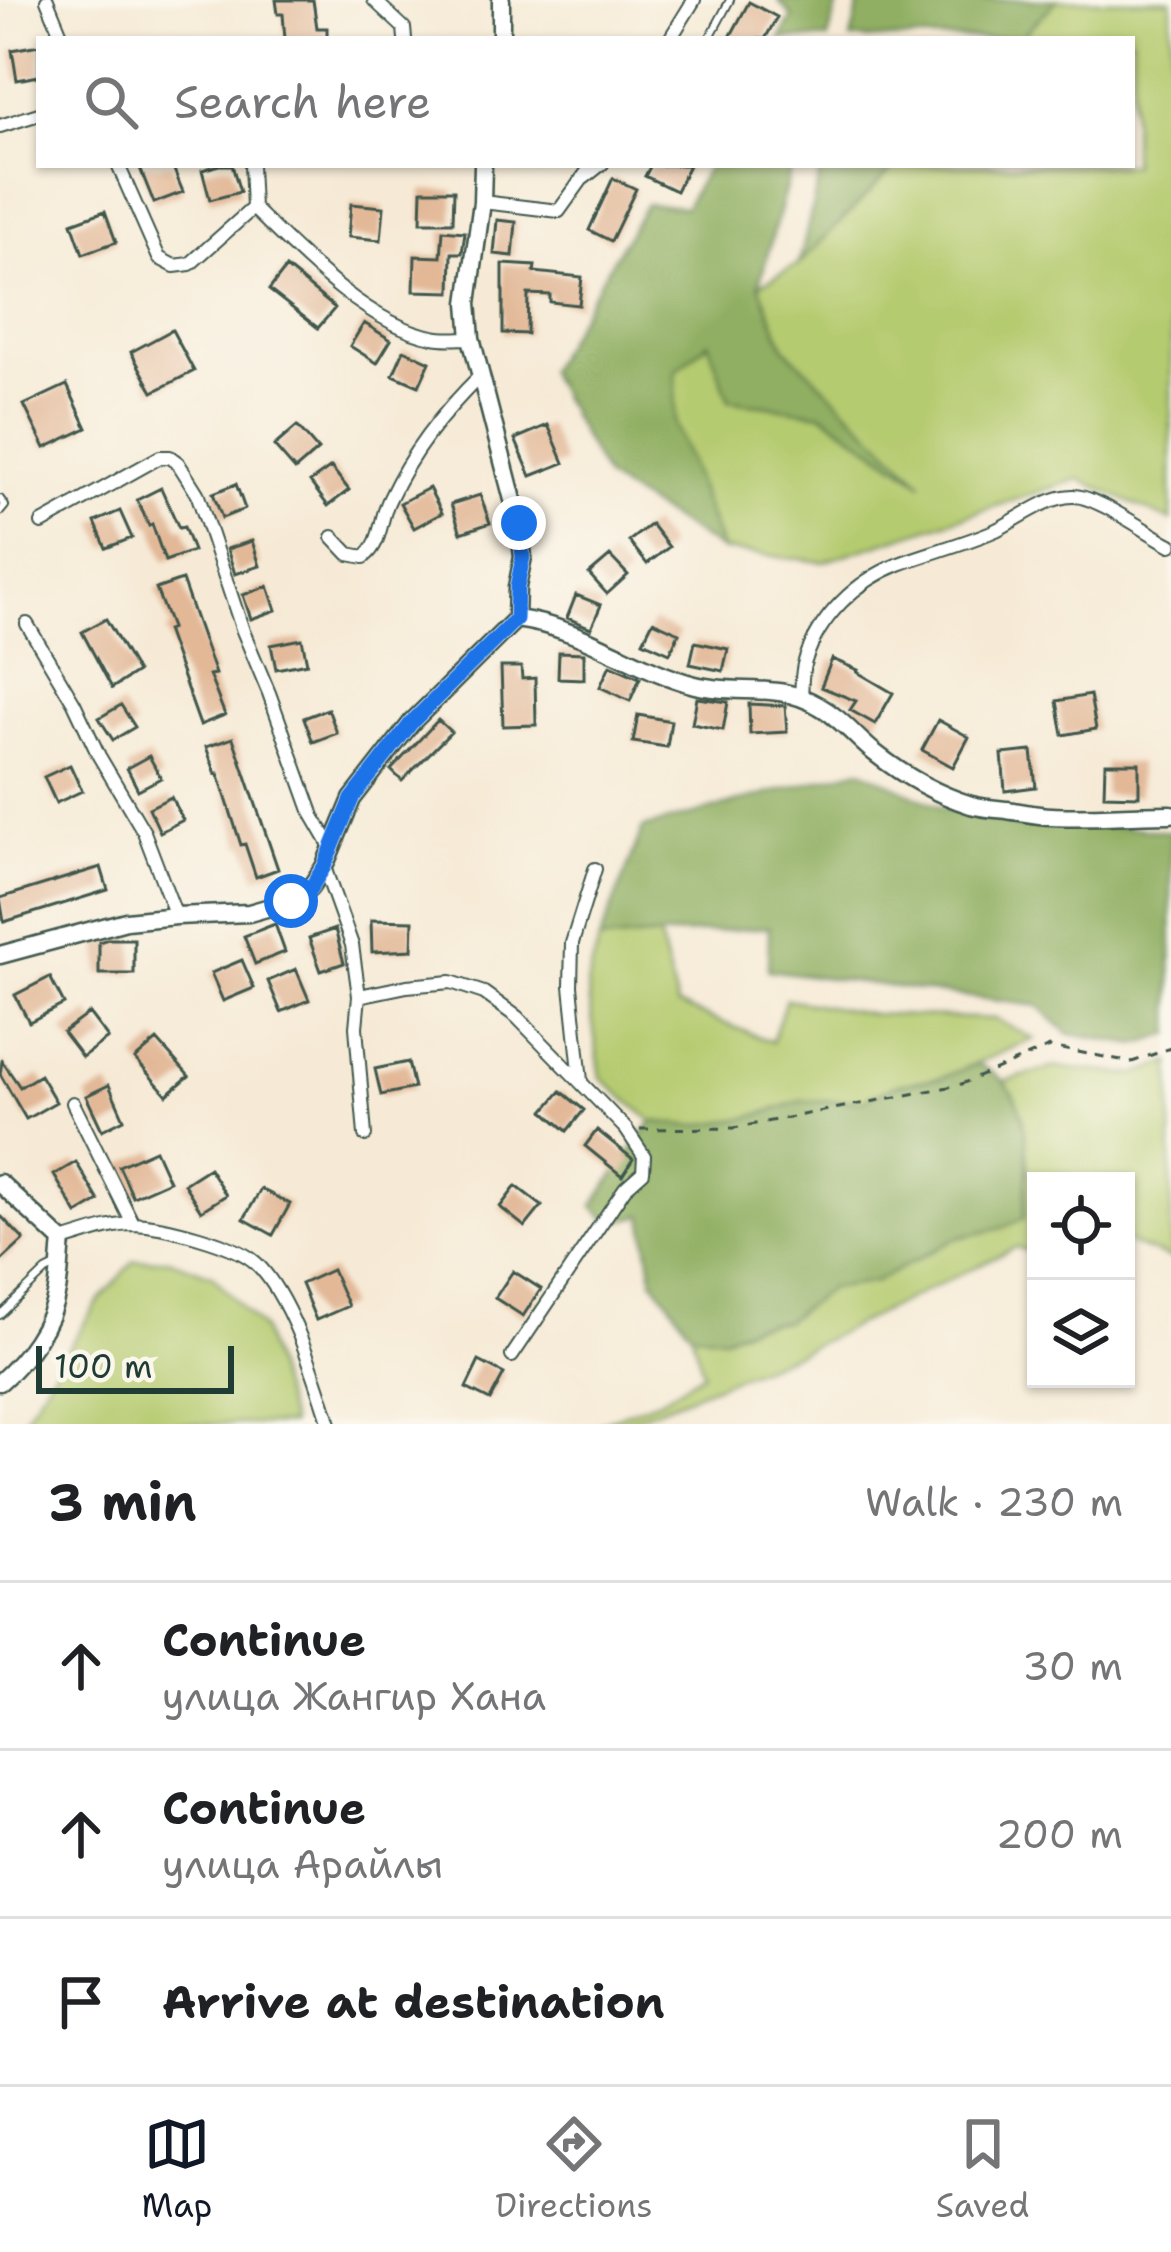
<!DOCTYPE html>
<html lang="en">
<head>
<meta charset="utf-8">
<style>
	:root { --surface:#fff; --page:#f2f2f2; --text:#202124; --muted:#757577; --line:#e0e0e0; --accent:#111827 }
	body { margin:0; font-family:"Shantell Sans",sans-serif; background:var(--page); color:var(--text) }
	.controls { position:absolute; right:36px; bottom:36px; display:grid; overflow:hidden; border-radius:0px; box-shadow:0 3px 9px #0004 }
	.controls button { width:108px; height:108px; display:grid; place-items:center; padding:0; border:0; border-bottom:3px solid var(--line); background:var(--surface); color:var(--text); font:60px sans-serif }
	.scale { position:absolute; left:36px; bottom:30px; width:198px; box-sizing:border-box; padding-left:12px; border:6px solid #1f3d34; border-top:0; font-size:33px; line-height:42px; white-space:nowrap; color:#1f3d34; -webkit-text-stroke:9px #fbf7ec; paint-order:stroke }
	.stop { position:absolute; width:36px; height:36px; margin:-27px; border:9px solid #1a73e8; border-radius:50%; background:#fff }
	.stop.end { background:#1a73e8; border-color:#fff; box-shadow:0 3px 12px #0008 }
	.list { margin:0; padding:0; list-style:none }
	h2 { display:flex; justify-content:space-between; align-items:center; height:156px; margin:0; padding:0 48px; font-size:51px }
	h2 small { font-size:39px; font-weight:400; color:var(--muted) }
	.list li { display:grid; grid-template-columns:78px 1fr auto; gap:36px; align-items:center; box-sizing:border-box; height:168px; padding:0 48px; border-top:3px solid var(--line) }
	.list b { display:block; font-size:45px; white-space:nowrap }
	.list p { margin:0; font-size:39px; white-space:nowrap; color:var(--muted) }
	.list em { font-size:39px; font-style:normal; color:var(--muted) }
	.icon { flex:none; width:66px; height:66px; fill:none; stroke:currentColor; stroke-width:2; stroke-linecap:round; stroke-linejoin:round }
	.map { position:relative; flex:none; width:1171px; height:1424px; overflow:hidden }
	.search { position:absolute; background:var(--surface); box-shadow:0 3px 9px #0004; left:36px; right:36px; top:36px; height:132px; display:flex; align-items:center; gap:30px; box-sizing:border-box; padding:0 42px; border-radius:0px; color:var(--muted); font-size:45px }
	.sheet { height:660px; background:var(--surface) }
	nav { display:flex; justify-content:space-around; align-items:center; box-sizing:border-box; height:168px; border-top:3px solid var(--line); background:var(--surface); font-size:33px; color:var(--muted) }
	nav a { display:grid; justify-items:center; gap:6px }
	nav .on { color:var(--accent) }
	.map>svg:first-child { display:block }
	.green { fill:#b5cb70; stroke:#6a8452; stroke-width:3 }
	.forest { fill:#90af62; stroke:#58764b; stroke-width:3 }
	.building { fill:#e2b897 }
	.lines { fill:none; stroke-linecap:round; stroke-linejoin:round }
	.lane-casing { stroke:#3f574c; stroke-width:10 }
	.street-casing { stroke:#3f574c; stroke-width:16 }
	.secondary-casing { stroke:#3f574c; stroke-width:21 }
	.path { stroke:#3f574c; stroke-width:3; stroke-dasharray:9 9; stroke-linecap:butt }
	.lane { stroke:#fff; stroke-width:6 }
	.street { stroke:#fff; stroke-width:12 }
	.secondary { stroke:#fff; stroke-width:16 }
	.route { stroke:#1a73e8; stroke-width:15 }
</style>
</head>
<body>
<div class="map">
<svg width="1171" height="1424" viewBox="0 0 1171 1424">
	<rect width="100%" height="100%" fill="#fbf7ec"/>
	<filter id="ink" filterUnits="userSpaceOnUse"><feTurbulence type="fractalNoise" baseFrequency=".00833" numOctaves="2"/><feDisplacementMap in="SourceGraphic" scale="24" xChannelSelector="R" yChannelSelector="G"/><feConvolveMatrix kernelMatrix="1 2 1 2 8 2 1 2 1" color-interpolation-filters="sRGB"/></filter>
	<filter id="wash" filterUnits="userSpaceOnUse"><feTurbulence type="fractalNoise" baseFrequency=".004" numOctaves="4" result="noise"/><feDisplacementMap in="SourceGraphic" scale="48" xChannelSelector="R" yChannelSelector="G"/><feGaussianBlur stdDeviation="2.7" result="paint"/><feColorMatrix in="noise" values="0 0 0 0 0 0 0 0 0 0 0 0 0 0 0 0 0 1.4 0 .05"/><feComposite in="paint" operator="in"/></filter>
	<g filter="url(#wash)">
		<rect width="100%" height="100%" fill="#f6ead6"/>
		<!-- green -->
		<path class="green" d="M1057,0H1171V521L1079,479L823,562L722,550L675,424L676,371L709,342L729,400L823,414L915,477L784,347L759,285L799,264L896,165H1132V39H1019Z
			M659,936L677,1005L772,1042L786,999L873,1014L995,1019L1034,1039L941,1078L898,1084L862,1100L802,1101L748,1118L692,1126L652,1121L601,1078L587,984L599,941Z
			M1171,1062V1259L1126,1242V1181H1036V1254L1016,1247L804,1350L620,1424H598L663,1398L703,1372L691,1332L724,1337L752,1325L785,1321L829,1289L875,1282L957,1238L1002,1228L1029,1171L1022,1115L1005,1081L1055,1067L1136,1075Z
			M168,1259L212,1275L262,1329L291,1424H20L96,1305L134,1261Z"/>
		<!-- forest -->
		<path class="forest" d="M778,0H839L828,39H780L792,17Z
			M860,0H1057L1019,39H851Z
			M709,165H792L759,285L784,347L923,483L823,414L729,400L708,342L676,371L675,424L722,550L606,479L547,371L646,204L685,207Z
			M822,165H896L799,264Z
			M860,769L944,809L1015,826H1118L1171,832V1034L1137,1045L1069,1034L1038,1006L768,970L769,927L599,941L643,828Z
			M978,1064C985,1069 996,1073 1002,1080C1034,1110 1028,1178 1024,1218L1002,1228L957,1238L874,1282L829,1289L785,1321L752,1325L724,1337L691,1332L653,1279L643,1215L611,1223L593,1206L652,1121L692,1126L748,1118L802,1101L862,1100L898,1084L941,1078Z"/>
		<g id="blocks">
			<!-- building -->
			<path class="building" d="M276,0H313L317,28H327V39H285L283,14H278Z
				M749,2L777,17L765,39H729Z
				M39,45V76L17,80L12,50Z
				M147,165H172L183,192L154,203L140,168Z
				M219,165H232L240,192L210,200L202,170Z
				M651,165H689L676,191L645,176Z
				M613,178L636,189L611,241L589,230Z
				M422,190H454L453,222H421Z
				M351,204L384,207L381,240L348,237Z
				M105,211L116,242L83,254L72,223Z
				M497,220L516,222L513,256L494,254Z
				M443,230L465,232L462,253H452L451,292L414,291L415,256L441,257Z
				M503,264L535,266L534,272L582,277L579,305L550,302V295L528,294L527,334L503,333Z
				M286,268L335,308L318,328L269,290Z
				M364,323L391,340L377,363L350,346Z
				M172,330L194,371L153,392L131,352Z
				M404,350L430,362L419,386L393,375Z
				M67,385L87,428L45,448L24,405Z
				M548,425L564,463L531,476L515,439Z
				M297,426L318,450L295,470L274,446Z
				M331,467L349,490L328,506L310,482Z
				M236,484L245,509L222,518L213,493Z
				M161,488L179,528L184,527L193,551L165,561L152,524L149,526L137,500Z
				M429,488L442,513L414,528L400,503Z
				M480,495L490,523L461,533L451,504Z
				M120,511L132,538L106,548L95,522Z
				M651,524L669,547L647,564L629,541Z
				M252,541L260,566L235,574L227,549Z
				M610,556L628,575L607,594L589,574Z
				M182,580L215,674L209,675L225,715L200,725L166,630L171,628L156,589Z
				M268,586L276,610L251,619L243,595Z
				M576,595L601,605L591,628L567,618Z
				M106,619L137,672L112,688L82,632Z
				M653,621L679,633L670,653L643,641Z
				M302,639L307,663L276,669L271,645Z
				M695,642L728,649L723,671L690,664Z
				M559,652L584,653V679L558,678Z
				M832,659L858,670L857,672L893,693L875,724L850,710L856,701L821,687Z
				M610,665L640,678L630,701L600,687Z
				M501,667H521L522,679L535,678L536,725L503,726Z
				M1090,695L1096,729L1063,735L1057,701Z
				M697,698L728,702L723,730L692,724Z
				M749,704L785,706L787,732L750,734Z
				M121,705L135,727L113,740L99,718Z
				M328,709L337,733L313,742L304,718Z
				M638,715L671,721L667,747L633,742Z
				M438,720L451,732L402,781L391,770Z
				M938,720L969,737L953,767L922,750Z
				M233,738L278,869L256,877L245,844L241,845L218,773L216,774L206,747Z
				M1032,751L1036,787L1005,791L1002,754Z
				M149,756L161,778L138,790L127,768Z
				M1105,763H1139V796L1104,795Z
				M70,765L82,791L56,803L44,777Z
				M171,797L183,820L160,832L149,808Z
				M101,867L108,890L4,922L0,898Z
				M371,920L413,921L412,950L372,952Z
				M275,924L285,952L255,964L244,936Z
				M335,929L344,963L321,971L309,938Z
				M108,939H134V974H99V942Z
				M242,960L254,988L223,1001L211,973Z
				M296,969L309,1000L281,1012L268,981Z
				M50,977L64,1004L29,1022L15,995Z
				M89,1013L108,1038L82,1057L63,1032Z
				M157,1040L189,1076L167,1095L135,1059Z
				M2,1061L20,1087L40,1075L56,1102L26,1119L0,1074Z
				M408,1062L414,1088L381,1095L375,1069Z
				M109,1085L124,1119L102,1130L86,1096Z
				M561,1091L584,1110L567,1131L544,1111Z
				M597,1130L633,1159L622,1176L585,1146Z
				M155,1150L169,1181L133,1197L119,1166Z
				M76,1162L99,1201L77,1214L54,1175Z
				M209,1168L226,1195L201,1211L184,1184Z
				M516,1186L542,1206L525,1227L500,1207Z
				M261,1189L290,1204L273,1235L244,1219Z
				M0,1215L24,1240L0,1262Z
				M332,1270L348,1306L316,1320L301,1284Z
				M513,1271L541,1289L523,1316L495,1298Z
				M479,1361L504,1374L490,1400L466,1388Z"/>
		</g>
	</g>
	<g filter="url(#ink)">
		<use href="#blocks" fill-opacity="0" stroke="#3f574c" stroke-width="3"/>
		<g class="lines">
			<!-- lane casing -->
			<g class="lane-casing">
				<path id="lane" d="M709,39L730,0
					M586,180L605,165
					M0,499L5,506L0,512
					M0,1315L46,1271L56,1266"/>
			</g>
			<!-- street casing -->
			<g class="street-casing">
				<path id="street" d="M47,0L63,39
					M374,0L404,28L405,39
					M670,39L694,0
					M0,126L39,114
					M118,165L159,258L174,266L190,264L253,208
					M251,165L253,208C299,253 368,325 433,337C445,340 459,338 471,338
					M482,202L559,211L592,165
					M42,523L160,457H170L178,463L197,493L243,631L269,693L313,816L331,847
					M333,537L349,554L364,557C383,542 379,519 390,498C412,451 444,411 481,375
					M27,624L74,703L99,756L144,832L176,916
					M801,698C802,686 801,672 805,661C819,617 856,581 899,564C931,552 964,544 996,530C1019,519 1046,497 1072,496C1094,494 1149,534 1171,545
					M324,867L352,945L359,996L356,1027L365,1135
					M359,996L407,986L451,982L484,993L517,1017L626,1129L644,1156L643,1172L625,1188L512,1356
					M581,1081L571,986L572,943L595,869
					M73,1103L133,1224
					M62,1241C84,1235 111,1224 134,1224C162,1225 238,1244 257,1264C292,1299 315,1377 330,1424"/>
			</g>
			<!-- secondary casing -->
			<g class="secondary-casing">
				<path id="secondary" d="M501,0V39
					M516,619C582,627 633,669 695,685C740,696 776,681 819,706C841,718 856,738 875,753C904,776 936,794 971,805C982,808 995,809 1007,810C1022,812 1037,816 1052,816C1091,818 1132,814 1171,814
					M0,955L126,921L176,916L249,913L291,901L310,888L324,867L352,799L412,722L516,619L517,587L523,557L519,523L471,338L468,303L482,202L483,165
					M0,1183L62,1241C60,1258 60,1275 57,1291C51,1326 26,1359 0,1382"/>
			</g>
			<!-- path -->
			<path class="path" d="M640,1129L734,1128L959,1085L1050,1047L1132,1062L1171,1048"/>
			<!-- lane -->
			<use href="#lane" class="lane"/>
			<!-- street -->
			<use href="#street" class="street"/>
			<!-- secondary -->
			<use href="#secondary" class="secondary"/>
		</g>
	</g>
	<g class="lines" filter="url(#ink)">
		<!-- route -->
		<path class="route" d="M291,901L310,889L324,867L352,799L412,722L516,619L517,587L523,557L519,523"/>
	</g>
</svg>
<div class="controls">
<button><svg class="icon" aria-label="locate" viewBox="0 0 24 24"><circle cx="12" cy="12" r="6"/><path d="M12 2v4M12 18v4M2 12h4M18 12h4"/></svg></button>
<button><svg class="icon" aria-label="layers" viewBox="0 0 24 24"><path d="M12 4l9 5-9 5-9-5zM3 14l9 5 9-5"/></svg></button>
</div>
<div class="scale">100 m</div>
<div class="stop" style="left:291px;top:901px"></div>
<div class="stop end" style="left:519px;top:523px"></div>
<div class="search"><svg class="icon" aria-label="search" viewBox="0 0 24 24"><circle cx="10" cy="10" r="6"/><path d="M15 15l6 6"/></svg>Search here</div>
</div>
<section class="sheet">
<h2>3 min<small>Walk · 230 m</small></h2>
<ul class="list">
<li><svg class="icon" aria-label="ahead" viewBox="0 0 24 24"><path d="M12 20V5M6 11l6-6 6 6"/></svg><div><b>Continue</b><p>улица Жангир Хана</p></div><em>30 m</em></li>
<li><svg class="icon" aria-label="ahead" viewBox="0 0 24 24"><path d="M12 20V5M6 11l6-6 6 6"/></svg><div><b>Continue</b><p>улица Арайлы</p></div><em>200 m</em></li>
<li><svg class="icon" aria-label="arrive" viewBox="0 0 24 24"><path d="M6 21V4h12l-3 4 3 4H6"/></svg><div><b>Arrive at destination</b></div></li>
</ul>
</section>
<nav>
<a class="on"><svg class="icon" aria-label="map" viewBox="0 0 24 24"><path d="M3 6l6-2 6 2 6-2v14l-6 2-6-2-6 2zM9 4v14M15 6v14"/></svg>Map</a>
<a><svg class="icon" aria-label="directions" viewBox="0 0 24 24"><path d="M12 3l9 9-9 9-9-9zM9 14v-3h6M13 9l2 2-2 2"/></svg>Directions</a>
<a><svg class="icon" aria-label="saved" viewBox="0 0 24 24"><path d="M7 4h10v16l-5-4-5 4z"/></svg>Saved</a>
</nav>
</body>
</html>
